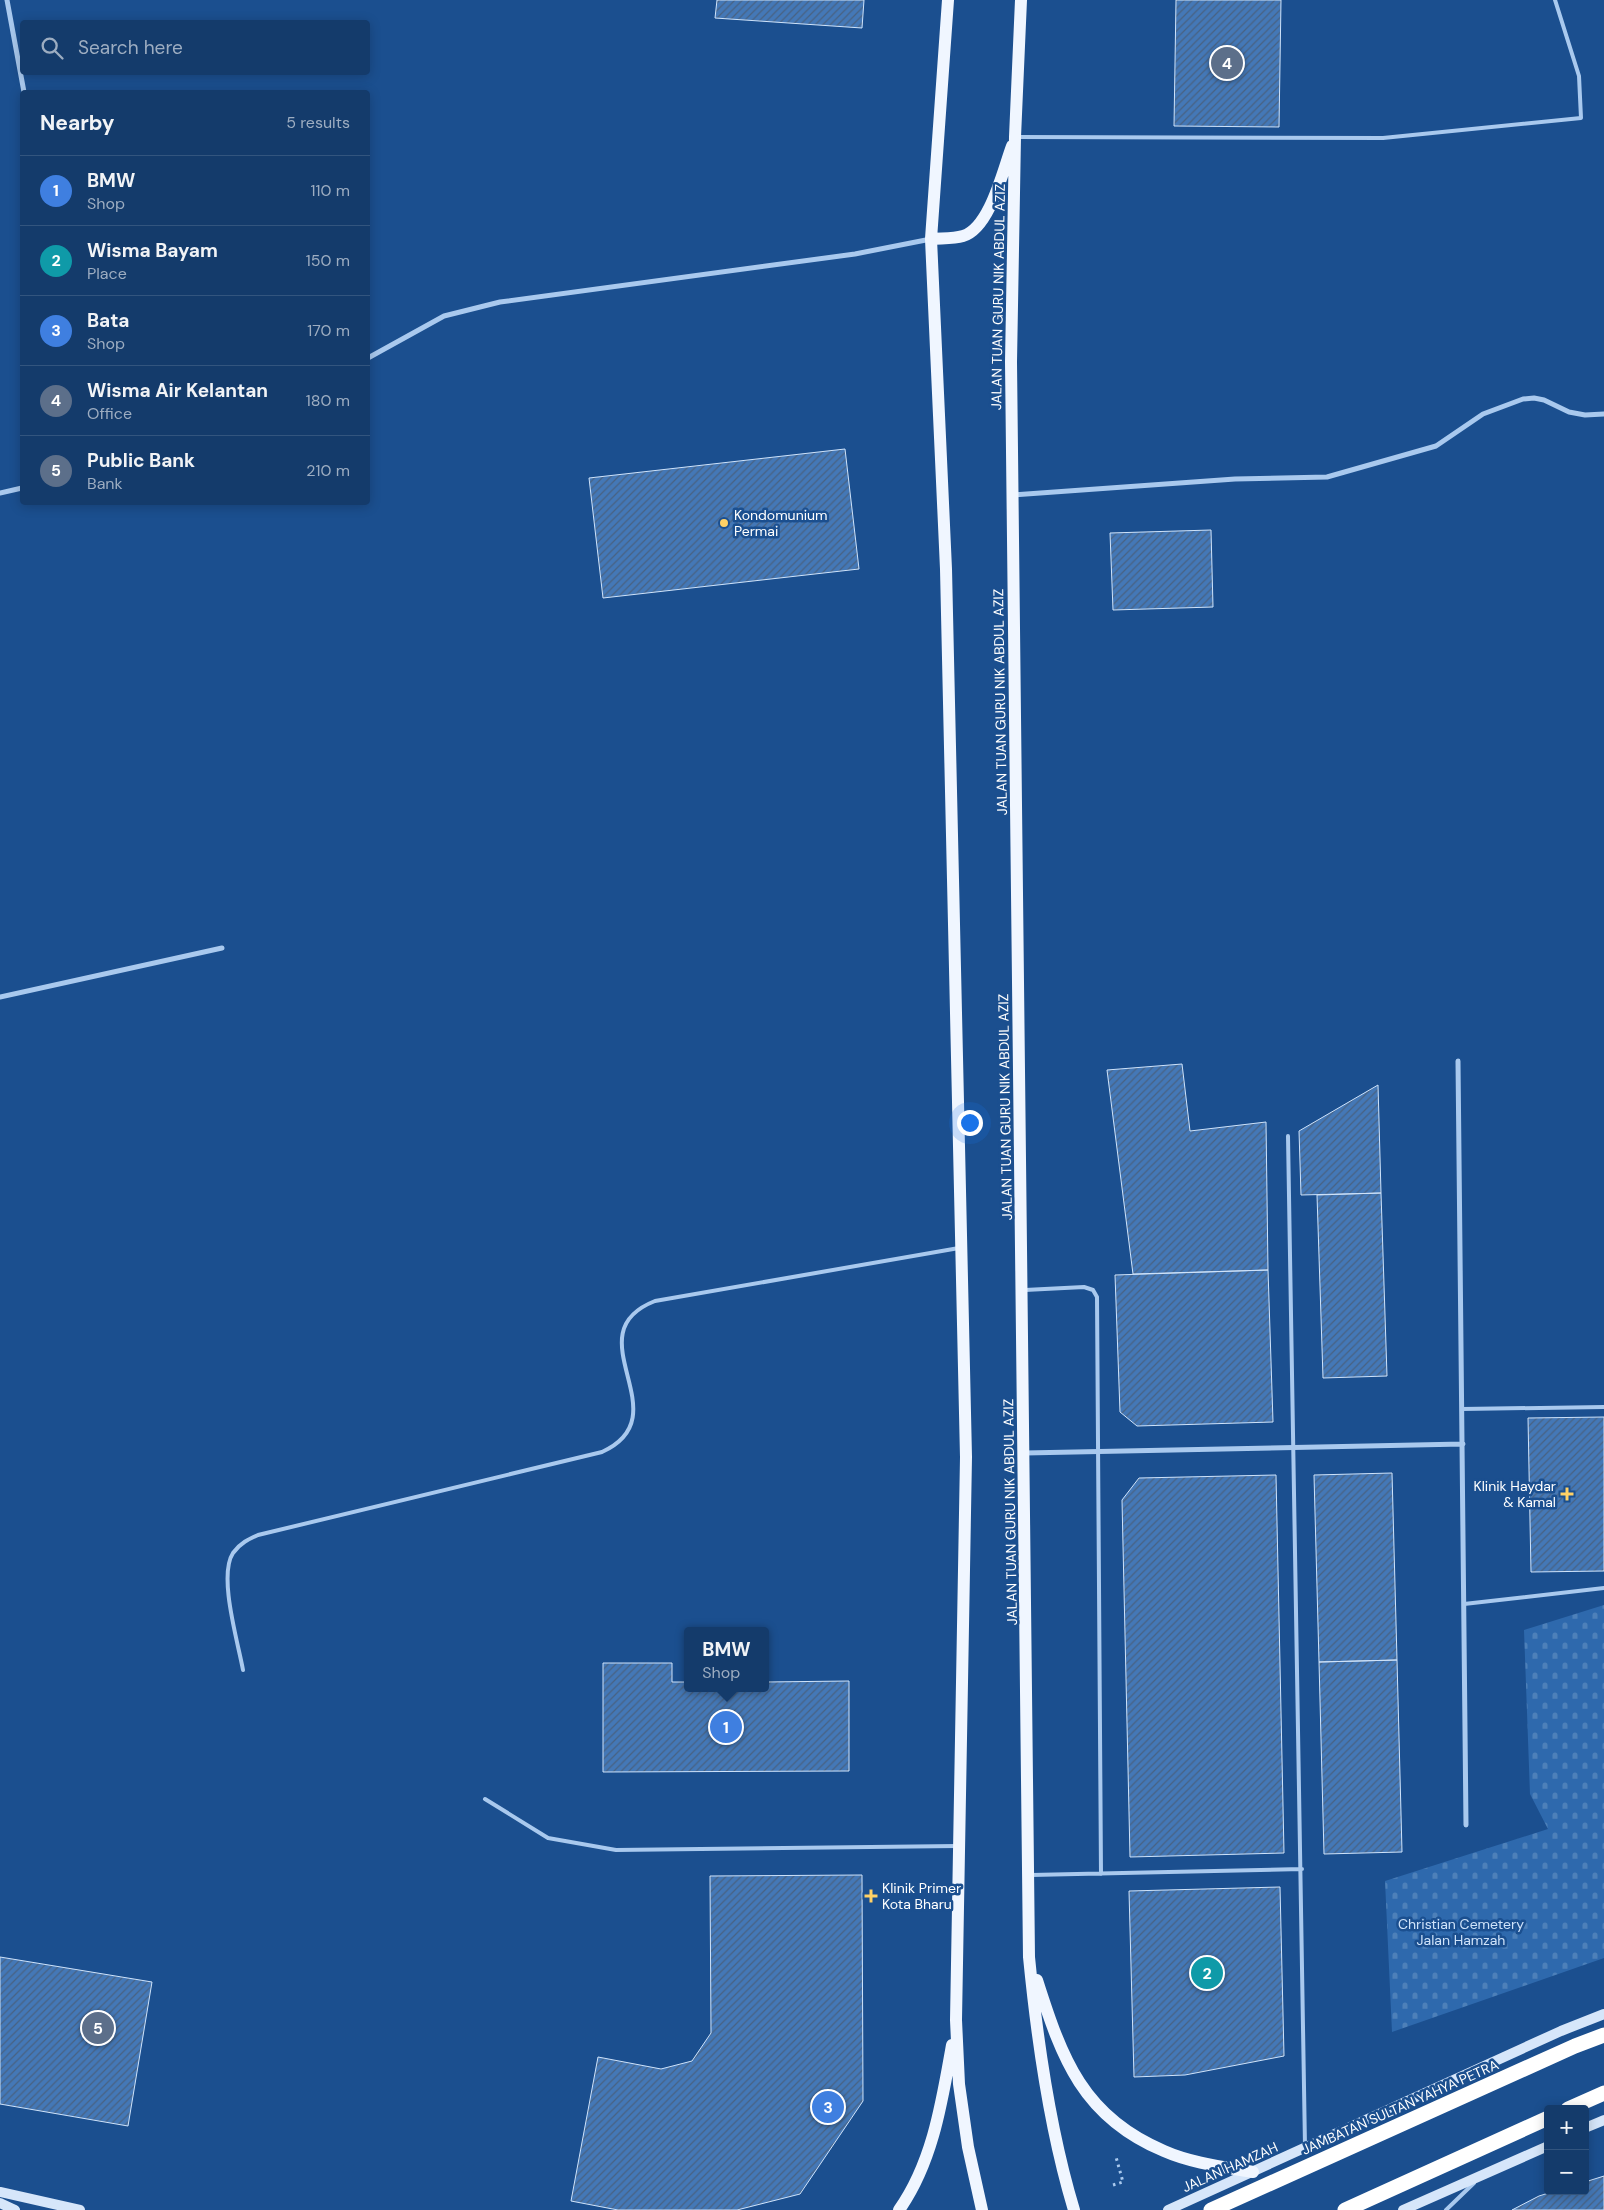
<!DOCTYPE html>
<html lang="en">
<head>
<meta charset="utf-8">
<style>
	:root { --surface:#143b6b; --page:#1d4271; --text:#f1f3f6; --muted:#9dadc1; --line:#33557e; --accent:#ea580c }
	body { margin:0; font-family:"DM Sans",sans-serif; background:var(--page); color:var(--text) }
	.controls { position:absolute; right:15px; bottom:15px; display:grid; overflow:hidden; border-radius:5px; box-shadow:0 2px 12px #0003 }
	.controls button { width:45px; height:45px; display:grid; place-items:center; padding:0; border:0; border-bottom:1px solid var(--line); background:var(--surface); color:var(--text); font:25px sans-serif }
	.you { position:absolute; left:969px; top:1122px; width:18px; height:18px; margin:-12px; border:4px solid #fff; border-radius:50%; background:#1a73e8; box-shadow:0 0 0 8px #1a73e833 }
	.badge { display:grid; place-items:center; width:32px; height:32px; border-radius:50%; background:var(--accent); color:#fff; font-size:16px; font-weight:700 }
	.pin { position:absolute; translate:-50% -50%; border:2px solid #fff; box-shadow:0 1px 5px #0006 }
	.popup { position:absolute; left:684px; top:1627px; width:85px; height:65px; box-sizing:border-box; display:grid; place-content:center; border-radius:5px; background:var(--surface); filter:drop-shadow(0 1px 4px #0005); font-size:16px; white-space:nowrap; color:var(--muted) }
	.popup b { font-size:19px; color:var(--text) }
	.popup::after { content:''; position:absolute; left:50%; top:100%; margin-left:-10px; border:10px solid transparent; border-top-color:var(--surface) }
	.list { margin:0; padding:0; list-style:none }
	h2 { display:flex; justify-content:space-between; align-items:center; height:65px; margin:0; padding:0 20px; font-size:21px }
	h2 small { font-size:16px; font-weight:400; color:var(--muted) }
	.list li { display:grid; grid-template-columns:32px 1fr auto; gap:15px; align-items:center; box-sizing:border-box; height:70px; padding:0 20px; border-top:1px solid var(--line) }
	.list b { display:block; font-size:19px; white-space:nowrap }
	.list p { margin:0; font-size:16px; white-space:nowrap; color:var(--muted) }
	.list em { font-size:16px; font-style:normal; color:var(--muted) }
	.icon { flex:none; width:28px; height:28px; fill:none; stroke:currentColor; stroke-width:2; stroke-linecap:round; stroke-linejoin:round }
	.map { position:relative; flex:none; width:1604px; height:2210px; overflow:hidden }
	.search { position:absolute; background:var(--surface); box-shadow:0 2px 12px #0003; left:20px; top:20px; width:350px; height:55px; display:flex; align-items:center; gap:12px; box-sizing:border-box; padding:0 18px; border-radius:5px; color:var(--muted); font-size:19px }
	.panel { position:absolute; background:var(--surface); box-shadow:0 2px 12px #0003; left:20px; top:90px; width:350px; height:415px; border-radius:5px }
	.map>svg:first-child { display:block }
	.cemetery { fill:url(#cemetery-stones) }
	.building { fill:url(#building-hatch); stroke:#cfe3fa }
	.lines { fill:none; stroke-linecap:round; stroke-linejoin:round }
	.path { stroke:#a9c9ee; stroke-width:3; stroke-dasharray:2.5 4; stroke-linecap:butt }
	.lane { stroke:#a9c9ee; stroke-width:4 }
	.street { stroke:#a9c9ee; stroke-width:5 }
	.secondary { stroke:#d6e6fa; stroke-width:10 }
	.primary { stroke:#f0f6ff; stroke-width:12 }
	.highway { stroke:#fff; stroke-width:15 }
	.poi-dot { fill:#ffd166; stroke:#1b4f8f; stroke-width:2 }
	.labels { text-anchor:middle; stroke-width:5; stroke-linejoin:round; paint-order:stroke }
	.street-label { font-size:14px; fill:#fff; stroke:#1b4f8f }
	.poi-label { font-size:14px; fill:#fff; stroke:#1b4f8f; text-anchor:start }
	.park-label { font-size:14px; fill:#cfe3fa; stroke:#1b4f8f }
</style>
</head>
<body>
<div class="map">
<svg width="1604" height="2210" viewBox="0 0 1604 2210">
	<defs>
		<pattern id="cemetery-stones" width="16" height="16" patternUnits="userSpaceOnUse" patternTransform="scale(1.25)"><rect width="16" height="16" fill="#2e69ad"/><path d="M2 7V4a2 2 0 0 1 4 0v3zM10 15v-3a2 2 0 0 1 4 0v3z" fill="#4d80b9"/></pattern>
		<pattern id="building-hatch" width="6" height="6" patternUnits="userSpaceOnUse" patternTransform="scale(1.25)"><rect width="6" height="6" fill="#4478b7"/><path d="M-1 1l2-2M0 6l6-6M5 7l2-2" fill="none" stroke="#486282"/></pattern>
	</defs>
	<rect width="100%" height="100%" fill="#1b4f8f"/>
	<!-- cemetery -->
	<path class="cemetery" d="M1604,1605V1958L1392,2032L1385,1881L1548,1829L1530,1794L1524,1630Z"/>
	<!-- building -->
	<path class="building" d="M717,0H864L862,28L715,18Z
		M1176,0H1281L1279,127L1174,126Z
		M845,449L859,569L603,598L589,478Z
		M1211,530L1213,607L1113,610L1110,533Z
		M1182,1064L1190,1131L1266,1122L1268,1270L1133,1274L1107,1070Z
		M1378,1085L1381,1193L1301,1195L1299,1131Z
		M1381,1193L1387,1376L1323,1378L1317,1195Z
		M1268,1270L1273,1422L1137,1426L1120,1412L1115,1275Z
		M1604,1417V1571L1531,1572L1528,1418Z
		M1392,1473L1397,1660L1319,1662L1314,1475Z
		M1276,1475L1284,1853L1130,1857L1122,1500L1139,1478Z
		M1397,1660L1402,1852L1324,1854L1319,1662Z
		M603,1663H672V1682H687V1688H765V1682L849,1681V1771L603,1772Z
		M862,1875L863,2101L800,2194L737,2210H618L571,2201L598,2057L661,2069L692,2061L711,2033L710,1876Z
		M1280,1887L1284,2056L1185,2075L1134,2077L1129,1891Z
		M0,1957L152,1982L128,2126L0,2104Z
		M1604,2176V2210H1512L1539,2196L1555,2191H1585V2182Z"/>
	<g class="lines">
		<!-- path -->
		<path class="path" d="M1113,2185L1123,2182L1116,2157"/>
		<!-- lane -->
		<path class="lane" d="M1018,137L1383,138L1581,118L1579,76L1555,0
			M1288,1136L1305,2146
			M1025,1290L1084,1287L1093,1290L1097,1297L1101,1874
			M1462,1409L1604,1407
			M1464,1604L1604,1588
			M243,1670C238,1642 218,1576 233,1553C240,1543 249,1539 258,1535L602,1452C683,1415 571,1334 655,1301L959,1248
			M485,1799L548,1838L616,1850L957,1846
			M1031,1875L1302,1869
			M1446,2210L1474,2183"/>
		<!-- street -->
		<path class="street" d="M7,0L24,92
			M368,358L444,316L500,302L855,254L931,239
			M0,493L22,488
			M1013,495L1235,479L1327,477L1436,446L1483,414L1523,399L1534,398L1544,400L1569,412L1585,415L1604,414
			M0,997L222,948
			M1458,1061L1466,1825
			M1025,1453L1463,1444"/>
		<!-- secondary -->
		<path class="secondary" d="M1585,2128L1604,2120
			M0,2192L80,2210
			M0,2203L15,2210
			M1168,2210L1561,2031L1604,2014
			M1403,2210L1548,2146"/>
		<!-- primary -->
		<path class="primary" d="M948,0L931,239L946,569L966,1457L956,2020L959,2084L968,2147L982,2210
			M1021,0L1015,137L1011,362L1029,1957C1037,2039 1050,2131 1074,2210
			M931,239C941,238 953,239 963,236C990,228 1003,170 1012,146
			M1037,1980C1062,2059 1083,2117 1164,2151C1191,2163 1224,2167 1253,2172
			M899,2210C933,2162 942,2101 952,2045"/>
		<!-- highway -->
		<path class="highway" d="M1568,2109L1604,2093
			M1211,2210L1575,2046L1604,2035
			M1345,2210L1548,2118"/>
	</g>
	<!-- markers -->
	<g class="poi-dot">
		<circle cx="724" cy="523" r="5"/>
		<path d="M1564.5 1486.5h5v5h5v5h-5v5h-5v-5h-5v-5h5z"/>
		<path d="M868.5 1888.5h5v5h5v5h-5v5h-5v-5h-5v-5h5z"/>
	</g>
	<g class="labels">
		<!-- street labels -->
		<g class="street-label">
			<text transform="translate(998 297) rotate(-89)" y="5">JALAN TUAN GURU NIK ABDUL AZIZ</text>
			<text transform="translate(1000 702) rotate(-91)" y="5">JALAN TUAN GURU NIK ABDUL AZIZ</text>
			<text transform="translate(1005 1107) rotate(-91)" y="5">JALAN TUAN GURU NIK ABDUL AZIZ</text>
			<text transform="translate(1010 1512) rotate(-91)" y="5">JALAN TUAN GURU NIK ABDUL AZIZ</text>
			<text transform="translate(1400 2107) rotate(-24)" y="5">JAMBATAN SULTAN YAHYA PETRA</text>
			<text transform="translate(1230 2167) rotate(-24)" y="5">JALAN HAMZAH</text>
		</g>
		<!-- poi labels -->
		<g class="poi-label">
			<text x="734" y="520">Kondomunium<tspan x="734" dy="16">Permai</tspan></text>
			<text x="1556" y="1491" text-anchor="end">Klinik Haydar<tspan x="1556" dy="16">&amp; Kamal</tspan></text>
			<text x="882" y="1893">Klinik Primer<tspan x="882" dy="16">Kota Bharu</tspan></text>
		</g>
		<!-- park labels -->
		<g class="park-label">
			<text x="1461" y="1929">Christian Cemetery<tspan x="1461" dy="16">Jalan Hamzah</tspan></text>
		</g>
	</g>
</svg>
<div class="controls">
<button>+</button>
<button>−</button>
</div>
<div class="you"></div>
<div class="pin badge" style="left:726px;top:1727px;background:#3f7fe0">1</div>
<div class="popup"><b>BMW</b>Shop</div>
<div class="pin badge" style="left:1207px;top:1973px;background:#0f9aa8">2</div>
<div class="pin badge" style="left:828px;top:2107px;background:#3f7fe0">3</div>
<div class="pin badge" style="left:1227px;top:63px;background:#5c6f8a">4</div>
<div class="pin badge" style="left:98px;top:2028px;background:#5c6f8a">5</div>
<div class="search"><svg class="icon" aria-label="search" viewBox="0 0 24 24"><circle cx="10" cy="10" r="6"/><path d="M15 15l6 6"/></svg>Search here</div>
<section class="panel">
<h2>Nearby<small>5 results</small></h2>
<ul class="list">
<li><span class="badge" style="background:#3f7fe0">1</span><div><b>BMW</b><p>Shop</p></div><em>110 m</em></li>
<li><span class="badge" style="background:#0f9aa8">2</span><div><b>Wisma Bayam</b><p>Place</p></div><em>150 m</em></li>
<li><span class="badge" style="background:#3f7fe0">3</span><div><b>Bata</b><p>Shop</p></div><em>170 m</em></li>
<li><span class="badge" style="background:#5c6f8a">4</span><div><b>Wisma Air Kelantan</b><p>Office</p></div><em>180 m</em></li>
<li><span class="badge" style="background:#5c6f8a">5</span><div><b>Public Bank</b><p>Bank</p></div><em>210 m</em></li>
</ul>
</section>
</div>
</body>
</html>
